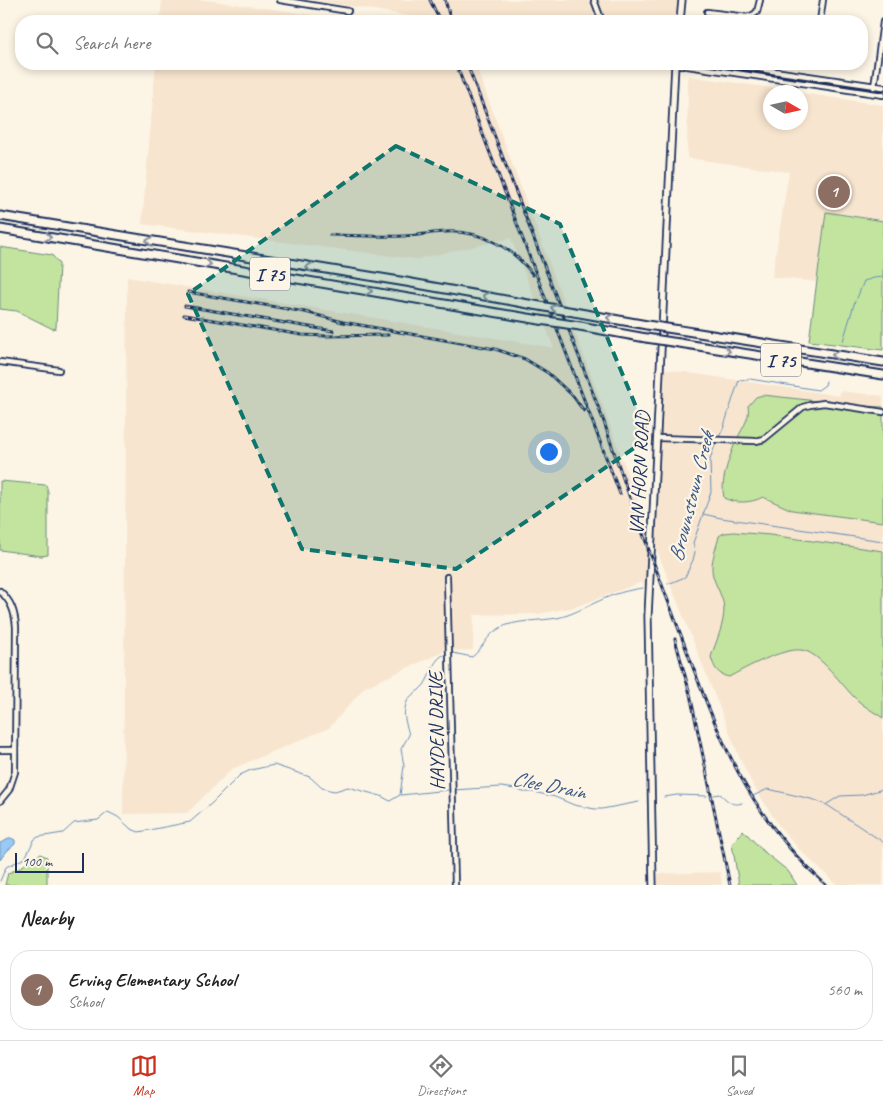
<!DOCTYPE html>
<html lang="en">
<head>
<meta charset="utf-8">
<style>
	:root { --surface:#fff; --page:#f6f6f6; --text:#222; --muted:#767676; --line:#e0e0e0; --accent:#c8321e }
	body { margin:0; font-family:Caveat,sans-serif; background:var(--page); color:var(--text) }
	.compass { position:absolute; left:763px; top:85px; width:45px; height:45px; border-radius:50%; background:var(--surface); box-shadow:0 2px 8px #0003; rotate:99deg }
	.scale { position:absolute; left:15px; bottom:12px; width:69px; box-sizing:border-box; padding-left:5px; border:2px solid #1b2f5e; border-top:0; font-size:14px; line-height:18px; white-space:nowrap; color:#1b2f5e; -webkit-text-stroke:4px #fcf5e5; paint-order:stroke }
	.you { position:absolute; left:548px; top:451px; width:18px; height:18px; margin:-12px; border:4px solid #fff; border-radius:50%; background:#1a73e8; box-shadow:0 0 0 8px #1a73e833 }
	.badge { display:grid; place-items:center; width:32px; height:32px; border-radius:50%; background:var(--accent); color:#fff; font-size:16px; font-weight:700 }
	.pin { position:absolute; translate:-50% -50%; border:2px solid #fff; box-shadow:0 1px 5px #0006 }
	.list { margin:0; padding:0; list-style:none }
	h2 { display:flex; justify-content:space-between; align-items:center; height:65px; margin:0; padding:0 20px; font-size:21px }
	h2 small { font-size:16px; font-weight:400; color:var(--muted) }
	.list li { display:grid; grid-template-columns:32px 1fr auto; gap:15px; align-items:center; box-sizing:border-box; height:80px; margin:0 10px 10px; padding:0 10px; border:1px solid var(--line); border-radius:20px }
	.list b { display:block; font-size:19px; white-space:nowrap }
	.list p { margin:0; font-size:16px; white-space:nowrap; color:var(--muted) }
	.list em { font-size:16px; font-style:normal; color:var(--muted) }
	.icon { flex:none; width:28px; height:28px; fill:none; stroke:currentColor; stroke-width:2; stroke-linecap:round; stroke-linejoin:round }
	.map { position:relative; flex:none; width:883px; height:885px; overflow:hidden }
	.search { position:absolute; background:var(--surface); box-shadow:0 2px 8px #0003; left:15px; right:15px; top:15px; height:55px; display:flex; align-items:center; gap:12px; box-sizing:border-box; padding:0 18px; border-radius:20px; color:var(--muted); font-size:19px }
	.sheet { height:155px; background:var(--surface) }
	nav { display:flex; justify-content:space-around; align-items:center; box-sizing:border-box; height:70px; border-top:1px solid var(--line); background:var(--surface); font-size:14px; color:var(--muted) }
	nav a { display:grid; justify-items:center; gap:2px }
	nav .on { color:var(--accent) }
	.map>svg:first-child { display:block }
	.built { fill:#f7e5cf }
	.green { fill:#c2e49e; stroke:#6e8a7e }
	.water { fill:#99caf6; stroke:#678cb9 }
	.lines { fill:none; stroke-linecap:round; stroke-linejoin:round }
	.stream { stroke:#678cb9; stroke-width:1 }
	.minor-casing { stroke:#1b2f5e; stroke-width:8 }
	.major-casing { stroke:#1b2f5e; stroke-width:9 }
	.highway-casing { stroke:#1b2f5e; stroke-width:11 }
	.minor { stroke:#fcf5e5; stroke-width:4.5 }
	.major { stroke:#fcf5e5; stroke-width:5.5 }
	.highway { stroke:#fcf5e5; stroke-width:7 }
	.rail-casing { stroke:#1b2f5e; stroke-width:3 }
	.rail { stroke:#fcf5e5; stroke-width:1; stroke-dasharray:4; stroke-linecap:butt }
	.highway-bridge-casing { stroke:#1b2f5e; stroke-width:11; stroke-linecap:butt }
	.highway-bridge { stroke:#fcf5e5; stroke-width:7 }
	.oneway { stroke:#8c92a2 }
	.marked { fill:#0f766e; fill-opacity:0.2; stroke:#0f766e; stroke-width:4; stroke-dasharray:10 6; stroke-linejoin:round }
	.labels { text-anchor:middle; stroke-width:4.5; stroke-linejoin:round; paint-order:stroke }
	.shield { fill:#fcf5e5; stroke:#5e6a86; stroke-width:1 }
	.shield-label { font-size:19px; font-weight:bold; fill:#1b2f5e }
	.street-label { font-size:20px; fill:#1b2f5e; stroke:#fcf5e5 }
	.water-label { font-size:21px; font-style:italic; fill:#3a5684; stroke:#fcf5e5 }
</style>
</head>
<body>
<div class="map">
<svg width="883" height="885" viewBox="0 0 883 885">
	<rect width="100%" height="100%" fill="#fcf5e5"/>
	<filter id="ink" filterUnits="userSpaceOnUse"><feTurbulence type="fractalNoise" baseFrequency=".02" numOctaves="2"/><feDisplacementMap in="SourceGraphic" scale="10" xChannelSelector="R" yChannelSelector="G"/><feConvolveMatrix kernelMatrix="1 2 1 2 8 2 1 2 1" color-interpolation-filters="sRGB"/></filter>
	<g filter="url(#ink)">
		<!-- built -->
		<path class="built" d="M162,0H206L357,21H160Z
			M313,0H678L674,21H428L427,19Z
			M156,64H475L652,539L649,599L642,582L575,607L538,614L474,615L473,650L445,651L365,687L329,728L232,769L187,813L123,814L127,277L554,348L511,238L417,259L142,224Z
			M688,76L800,92H770V122H800L801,93L883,105V221L827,212L817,282L772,277L789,172L687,158Z
			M664,369L840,396V391L883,396V885H838L834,882L801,851L779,826L753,785L740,759L654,543Z
			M720,872L722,885H658V874Z"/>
		<!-- green -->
		<path class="green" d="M826,212L883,221V350L809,341Z
			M0,247L52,255L59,264L56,328L53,329L17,311L0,309Z
			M763,395L862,406L883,407V522L792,510L763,497C752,503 735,504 724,498C720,481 729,459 735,443C740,431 751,419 748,406L756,397Z
			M0,481L46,485L48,491V555L41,556L0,550Z
			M734,532L770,535L883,551V718C874,712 865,707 857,700C843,687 819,651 801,650C783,648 745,668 729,677C718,675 714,668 711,657C716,641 724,626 724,608C723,593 711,581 712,567C712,557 717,546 719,536L724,533Z
			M743,830L763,851L788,871L797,885H739L732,844Z
			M40,854L47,857V885H5L8,873L18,869Z"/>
		<!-- water -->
		<path class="water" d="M11,838L15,840V844L7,851L0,860V843Z"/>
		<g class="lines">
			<!-- stream -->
			<path class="stream" d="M857,298L864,281L874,278L883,277
				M843,341L855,301
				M718,439L723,429L739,380L750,379L818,390L825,385L826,381
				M703,514L721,518L883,541
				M668,584L685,577L693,560L695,552L693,543L711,492L710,459L716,442
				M453,653L472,657C484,648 485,636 500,628C514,620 541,621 557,618C572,615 585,607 599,601C613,594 628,590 643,588
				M453,790L501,787L516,789L523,792H534L555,797L574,805L595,809H602L639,802
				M401,795L448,790
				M714,795L720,794C727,800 732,807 742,803
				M753,796L768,789L811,799L827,805L883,842
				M664,797L677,795L707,796
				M827,804L840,796L862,795L883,789
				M0,881L6,867L25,858L34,840L38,837L63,833L74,823L98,820L108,812L118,817L131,829L139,832L190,822L212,803L240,775L251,770L274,765L310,777L322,788L329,790L335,791L348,787L381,796L390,801L400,795L404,766L401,749L409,735C407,726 403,718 405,708C408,693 416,695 424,685C431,676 433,657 446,654"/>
			<!-- minor casing -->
			<g class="minor-casing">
				<path id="minor" d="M280,0L348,11
					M594,0L600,16V21
					M707,12L747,17L753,15L757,12L760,0
					M820,21L823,0
					M674,64L883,95
					M726,64L883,87
					M874,87L883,22
					M0,362L59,370
					M657,438L756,441L764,439L803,407L810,405L824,403L883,412
					M447,577L455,885
					M0,591C11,601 15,612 16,627L15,772L9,790L0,801
					M0,750H15"/>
			</g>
			<!-- major casing -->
			<g class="major-casing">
				<path id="major" d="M680,21L682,0
					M653,885L648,616L675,64"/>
			</g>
			<!-- highway casing -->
			<g class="highway-casing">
				<path id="highway" d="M0,216L406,282L534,305
					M0,229L540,320
					M574,312L647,325
					M580,326L646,338
					M680,330L883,362
					M679,343L883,375"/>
			</g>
			<!-- minor -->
			<use href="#minor" class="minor"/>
			<!-- major -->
			<use href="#major" class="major"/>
			<!-- highway -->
			<use href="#highway" class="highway"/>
			<!-- rail casing -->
			<g class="rail-casing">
				<path id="rail" d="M430,0L440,21
					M445,0L451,21
					M456,64L620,494
					M467,64L604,422C625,487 649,551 673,614C713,719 739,808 826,885
					M330,235C354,235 379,237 404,236C418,236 432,232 446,232C480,230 513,247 533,275
					M188,292L305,312L343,322L495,349L525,359L548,373L573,396L584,411
					M185,306L333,331
					M184,315L302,335L326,336L388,335
					M675,639L690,694L730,885"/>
			</g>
			<!-- rail -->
			<use href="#rail" class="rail"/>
			<!-- highway-bridge casing -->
			<g class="highway-bridge-casing">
				<path id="highway-bridge" d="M534,305L574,312
					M540,320L580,326
					M647,325L680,330
					M646,338L679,343"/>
			</g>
			<!-- highway-bridge -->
			<use href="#highway-bridge" class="highway-bridge"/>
		</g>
		<!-- one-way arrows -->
		<defs><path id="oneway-chevron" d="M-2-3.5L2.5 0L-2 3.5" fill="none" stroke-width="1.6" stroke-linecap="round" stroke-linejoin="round" transform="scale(1.25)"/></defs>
		<g class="oneway">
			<use href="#oneway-chevron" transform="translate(48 237) rotate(10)"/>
			<use href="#oneway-chevron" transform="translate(149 241) rotate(-171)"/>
			<use href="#oneway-chevron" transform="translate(208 264) rotate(9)"/>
			<use href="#oneway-chevron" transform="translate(309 267) rotate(-171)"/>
			<use href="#oneway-chevron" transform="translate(369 291) rotate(9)"/>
			<use href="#oneway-chevron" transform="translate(486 296) rotate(-170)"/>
			<use href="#oneway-chevron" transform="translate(554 308) rotate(-170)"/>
			<use href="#oneway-chevron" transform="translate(610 318) rotate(-170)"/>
			<use href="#oneway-chevron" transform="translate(727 351) rotate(9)"/>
			<use href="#oneway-chevron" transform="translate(835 355) rotate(-171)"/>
		</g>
	</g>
	<!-- marked area -->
	<path class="marked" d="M396,146L560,224L649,438L456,569L302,549L188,294Z"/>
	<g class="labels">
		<!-- shield labels -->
		<g class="shield">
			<rect x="250" y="257.5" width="40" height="33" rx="4"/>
			<rect x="761" y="343.5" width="40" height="33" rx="4"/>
		</g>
		<g class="shield-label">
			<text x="270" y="281">I 75</text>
			<text x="781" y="367">I 75</text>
		</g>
		<!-- street labels -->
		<g class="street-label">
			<text transform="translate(639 473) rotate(-87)" y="7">VAN HORN ROAD</text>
			<text transform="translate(436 731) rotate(-91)" y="7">HAYDEN DRIVE</text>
		</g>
		<!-- water labels -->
		<g class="water-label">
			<text transform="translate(691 497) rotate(-76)" y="7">Brownstown Creek</text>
			<text transform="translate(549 785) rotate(11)" y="7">Clee Drain</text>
		</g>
	</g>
</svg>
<svg class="compass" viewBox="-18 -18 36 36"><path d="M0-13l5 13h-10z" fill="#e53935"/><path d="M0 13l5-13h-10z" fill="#767676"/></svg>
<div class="scale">100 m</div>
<div class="you"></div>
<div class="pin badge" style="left:834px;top:192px;background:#8d6e63">1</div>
<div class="search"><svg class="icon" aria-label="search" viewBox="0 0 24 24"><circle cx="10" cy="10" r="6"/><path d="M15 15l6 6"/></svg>Search here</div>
</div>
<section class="sheet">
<h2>Nearby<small></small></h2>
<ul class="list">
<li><span class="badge" style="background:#8d6e63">1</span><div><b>Erving Elementary School</b><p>School</p></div><em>560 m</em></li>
</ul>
</section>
<nav>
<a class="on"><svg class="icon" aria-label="map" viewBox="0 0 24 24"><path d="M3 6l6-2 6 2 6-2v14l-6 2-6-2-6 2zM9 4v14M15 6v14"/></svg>Map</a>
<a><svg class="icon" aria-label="directions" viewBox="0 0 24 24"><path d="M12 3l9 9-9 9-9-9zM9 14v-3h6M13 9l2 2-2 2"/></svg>Directions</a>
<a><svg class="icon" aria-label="saved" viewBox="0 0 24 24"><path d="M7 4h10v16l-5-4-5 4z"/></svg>Saved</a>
</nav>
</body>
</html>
